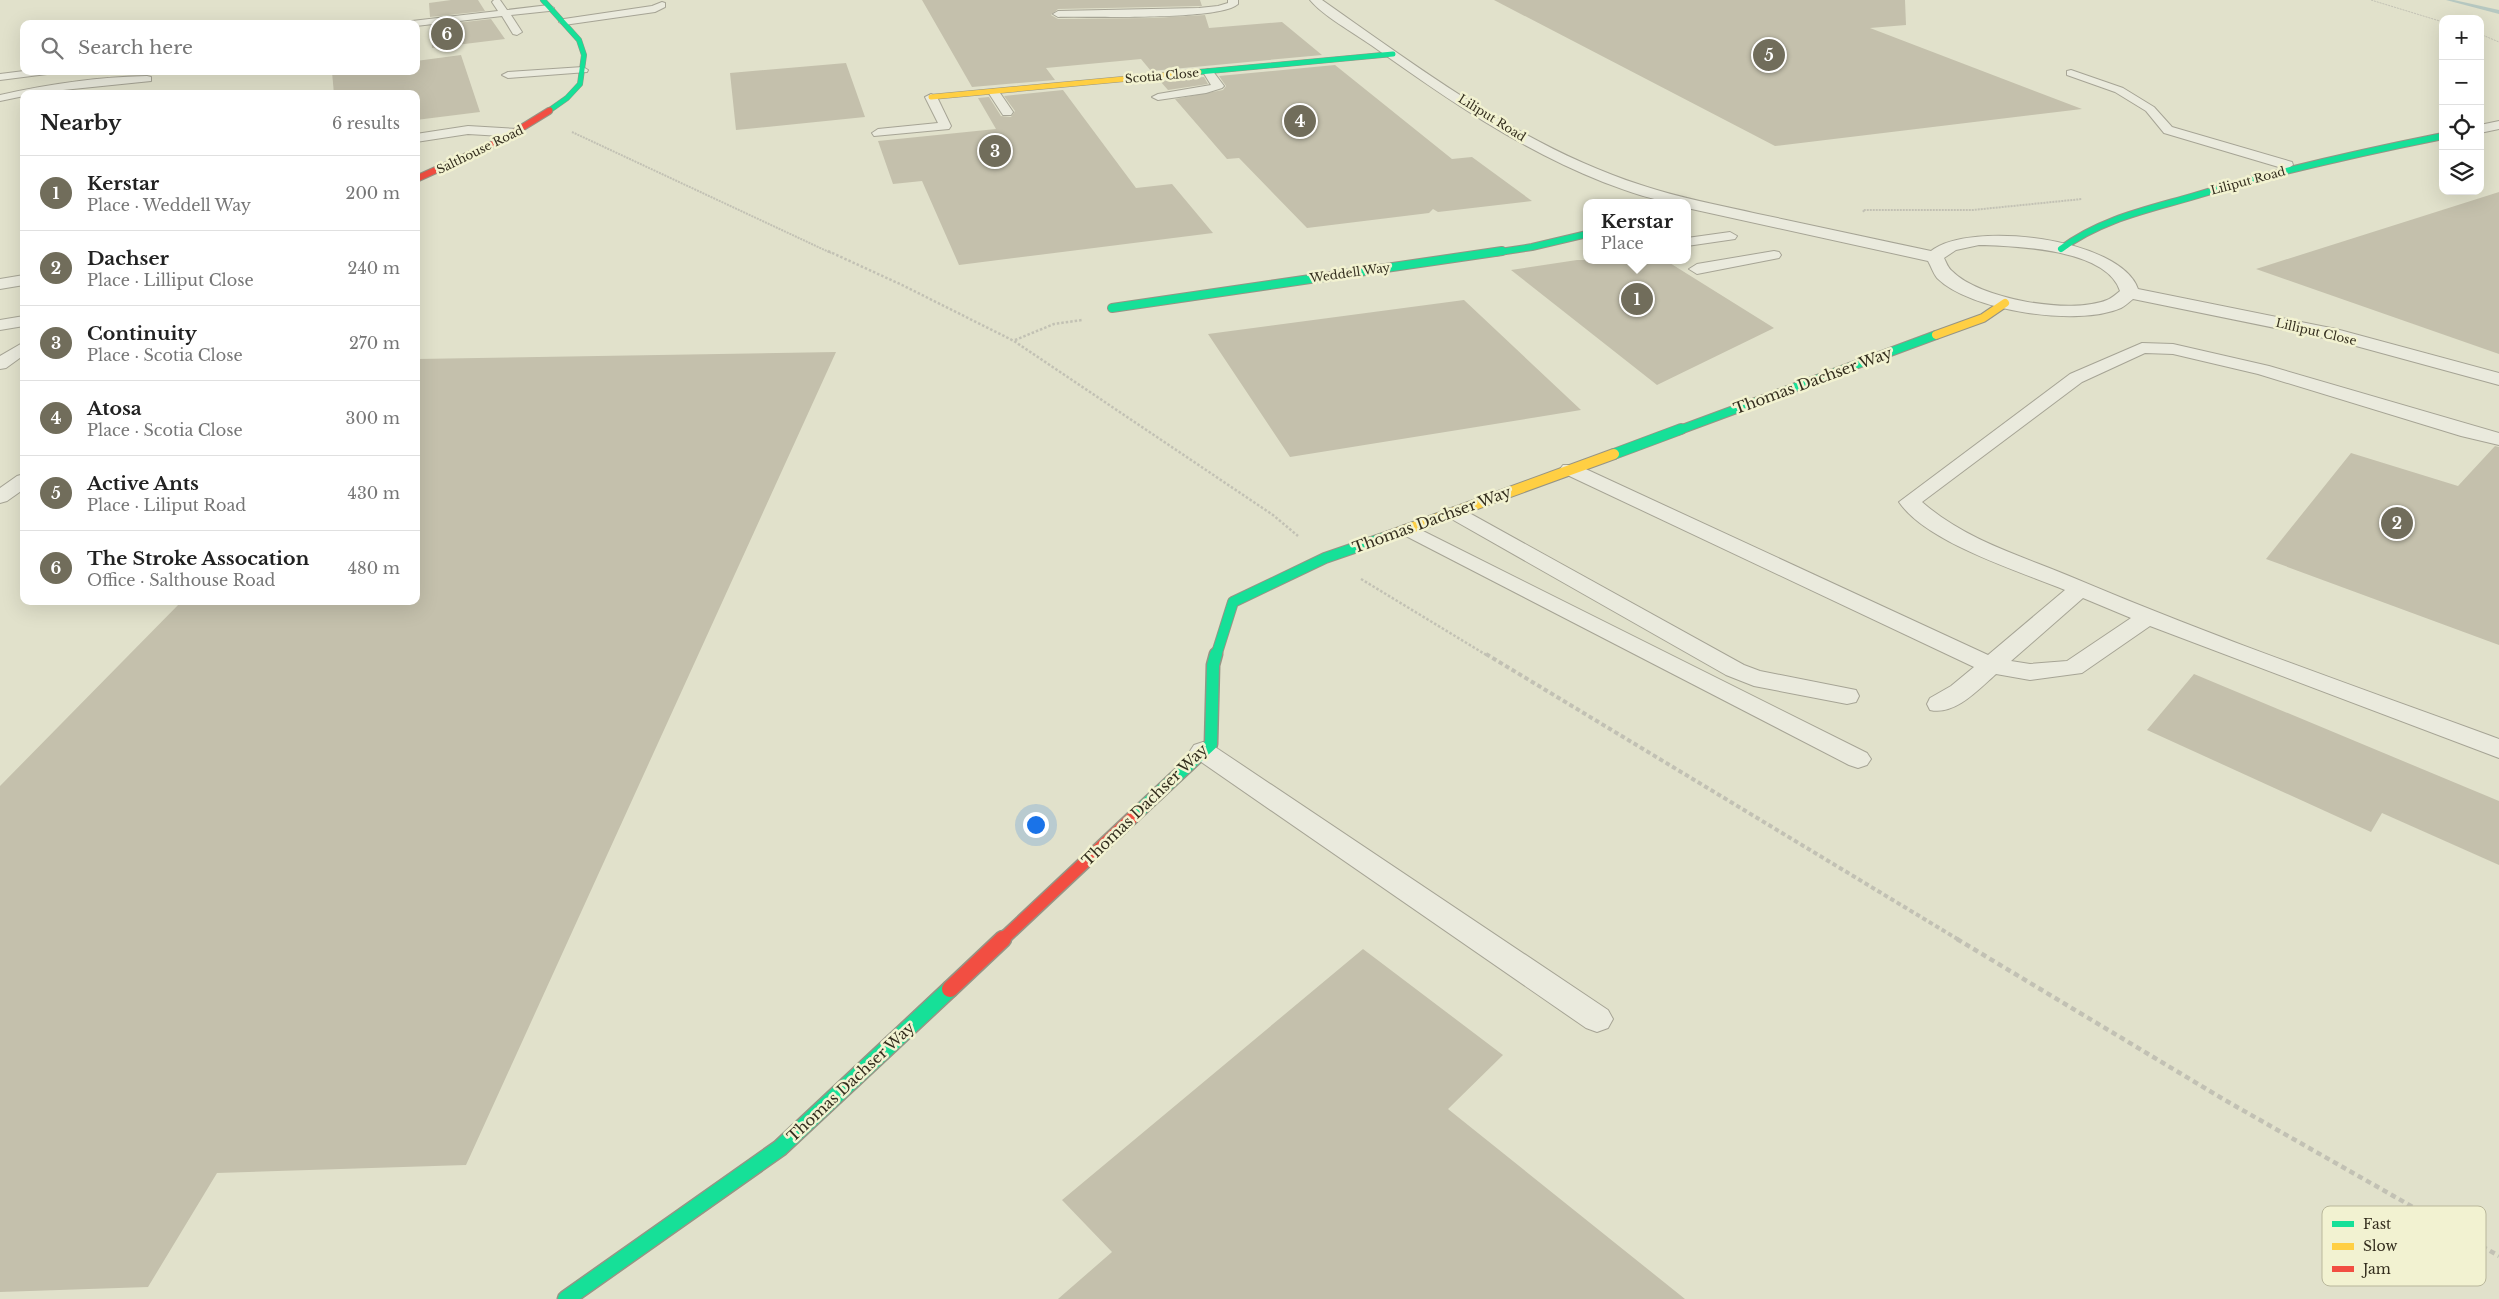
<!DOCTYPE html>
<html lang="en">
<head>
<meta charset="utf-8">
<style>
	:root { --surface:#fff; --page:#f2f2f2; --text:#222; --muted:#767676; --line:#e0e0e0; --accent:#716d5b }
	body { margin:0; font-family:"Libre Baskerville",serif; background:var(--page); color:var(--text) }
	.controls { position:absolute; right:15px; top:15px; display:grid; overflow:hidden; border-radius:10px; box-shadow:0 5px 20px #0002 }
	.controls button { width:45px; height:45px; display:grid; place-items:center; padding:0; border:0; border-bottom:1px solid var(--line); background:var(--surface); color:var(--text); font:25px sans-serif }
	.you { position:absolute; left:1035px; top:824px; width:18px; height:18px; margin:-12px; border:4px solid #fff; border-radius:50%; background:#1a73e8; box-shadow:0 0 0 8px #1a73e833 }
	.badge { display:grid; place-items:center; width:32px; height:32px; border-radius:50%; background:var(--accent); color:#fff; font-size:16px; font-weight:700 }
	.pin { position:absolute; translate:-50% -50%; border:2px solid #fff; box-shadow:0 1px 5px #0006 }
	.popup { position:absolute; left:1583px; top:199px; width:108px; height:65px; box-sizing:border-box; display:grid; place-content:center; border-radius:10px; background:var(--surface); filter:drop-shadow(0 1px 4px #0005); font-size:16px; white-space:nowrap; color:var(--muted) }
	.popup b { font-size:19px; color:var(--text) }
	.popup::after { content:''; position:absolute; left:50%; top:100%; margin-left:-10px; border:10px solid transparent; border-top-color:var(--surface) }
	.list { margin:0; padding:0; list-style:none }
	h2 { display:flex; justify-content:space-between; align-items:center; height:65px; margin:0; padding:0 20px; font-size:21px }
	h2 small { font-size:16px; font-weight:400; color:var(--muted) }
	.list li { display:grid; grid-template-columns:32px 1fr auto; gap:15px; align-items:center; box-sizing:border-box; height:75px; padding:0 20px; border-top:1px solid var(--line) }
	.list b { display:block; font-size:19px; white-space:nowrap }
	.list p { margin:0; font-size:16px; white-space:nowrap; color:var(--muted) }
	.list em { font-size:16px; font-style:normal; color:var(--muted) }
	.icon { flex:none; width:28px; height:28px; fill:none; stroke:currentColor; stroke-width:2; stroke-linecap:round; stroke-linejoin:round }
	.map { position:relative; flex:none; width:2499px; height:1299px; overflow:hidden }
	.search { position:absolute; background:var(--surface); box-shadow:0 5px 20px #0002; left:20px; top:20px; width:400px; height:55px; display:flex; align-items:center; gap:12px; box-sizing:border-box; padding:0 18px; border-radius:10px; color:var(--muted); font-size:19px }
	.panel { position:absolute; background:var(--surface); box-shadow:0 5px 20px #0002; left:20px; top:90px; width:400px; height:515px; border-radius:10px }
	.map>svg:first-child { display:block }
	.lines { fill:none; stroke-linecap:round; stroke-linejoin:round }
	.stream { fill:#b6c8c1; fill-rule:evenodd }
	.building { fill:#c4c0ac }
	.lane-casing { stroke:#a6a495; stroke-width:2 }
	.street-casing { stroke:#a6a495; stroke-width:2 }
	.fast-far5-casing { stroke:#969485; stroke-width:6 }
	.fast-far4-casing { stroke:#969485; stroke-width:8 }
	.fast-far3-casing { stroke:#969485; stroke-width:10 }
	.fast-far2-casing { stroke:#969485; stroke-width:12 }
	.fast-far1-casing { stroke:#969485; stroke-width:15 }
	.fast-casing { stroke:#969485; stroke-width:19 }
	.slow-far2-casing { stroke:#969485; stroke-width:6 }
	.slow-far1-casing { stroke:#969485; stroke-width:10 }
	.slow-casing { stroke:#969485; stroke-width:12 }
	.jam-far3-casing { stroke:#969485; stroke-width:6 }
	.jam-far2-casing { stroke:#969485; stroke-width:8 }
	.jam-far1-casing { stroke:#969485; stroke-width:15 }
	.jam-casing { stroke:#969485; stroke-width:19 }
	.path-far4 { stroke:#c2c1b4; stroke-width:1; stroke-dasharray:2 1; stroke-linecap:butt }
	.path-far3 { stroke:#c2c1b4; stroke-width:2; stroke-dasharray:2 1; stroke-linecap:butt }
	.path-far2 { stroke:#c2c1b4; stroke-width:2.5; stroke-dasharray:2.5 2; stroke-linecap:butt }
	.path-far1 { stroke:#c2c1b4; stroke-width:4; stroke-dasharray:4.5 3; stroke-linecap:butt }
	.path { stroke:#c2c1b4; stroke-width:4.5; stroke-dasharray:5.5 4; stroke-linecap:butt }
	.lane { fill:#eaeadd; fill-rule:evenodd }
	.street { fill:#eaeadd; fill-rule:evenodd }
	.fast-far5 { stroke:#16e098; stroke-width:5 }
	.fast-far4 { stroke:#16e098; stroke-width:6 }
	.fast-far3 { stroke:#16e098; stroke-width:8 }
	.fast-far2 { stroke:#16e098; stroke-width:10 }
	.fast-far1 { stroke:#16e098; stroke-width:12 }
	.fast { stroke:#16e098; stroke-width:16 }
	.slow-far2 { stroke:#ffcf43; stroke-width:5 }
	.slow-far1 { stroke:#ffcf43; stroke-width:8 }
	.slow { stroke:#ffcf43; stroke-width:10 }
	.jam-far3 { stroke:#f24e42; stroke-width:5 }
	.jam-far2 { stroke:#f24e42; stroke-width:6 }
	.jam-far1 { stroke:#f24e42; stroke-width:12 }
	.jam { stroke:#f24e42; stroke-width:16 }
	.labels { text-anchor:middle; stroke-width:5; stroke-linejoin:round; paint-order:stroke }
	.far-street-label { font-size:12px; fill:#342e1e; stroke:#f2f2d1 }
	.street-label { font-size:15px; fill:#342e1e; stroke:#f2f2d1 }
	.key { fill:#f2f2d1; stroke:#b9b79b; stroke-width:1 }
	.key-label { font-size:14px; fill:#342e1e }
</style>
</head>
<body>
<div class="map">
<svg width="2499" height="1299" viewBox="0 0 2499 1299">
	<rect width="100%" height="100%" fill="#e1e1cb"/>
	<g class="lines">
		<!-- stream -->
		<path class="stream" d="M2446,0H2454L2499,10V14Z"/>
	</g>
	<!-- building -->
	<path class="building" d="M451,0H478L485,11L430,17L429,3Z
		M922,0H1200L1202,6L1058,9L1051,15L1058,19L1153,18L1205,15L1209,28L1282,22L1322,55L1151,71L1141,59L1046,68L1055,80L972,87Z
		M1494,0H1905L1906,25L1870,28L2082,109L1775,146Z
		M491,19L505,39L432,48L430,26Z
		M461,55L480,112L416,120V94H334L332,72L416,71V61Z
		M846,63L865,117L736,130L730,73Z
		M1335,65L1452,159L1472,157L1532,201L1438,212L1433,209L1429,213L1307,228L1239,158L1227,159L1175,99L1223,90L1226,86L1219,76Z
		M1204,77L1208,84L1168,90L1160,81Z
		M1063,90L1136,188L1172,184L1213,233L959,265L922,181L893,184L878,141L996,129L978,98L989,97L1001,116L1011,117L1015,111L1004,96Z
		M2499,192V354L2256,269Z
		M1577,260H1665L1774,328L1657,385L1511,270Z
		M1464,300L1581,410L1290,457L1208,334Z
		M836,352L466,1165L217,1173L148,1287L0,1292V786L182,601H416V359Z
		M2495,446L2499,447V645L2266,559L2351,453L2458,486Z
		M2194,674L2499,801V865L2382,813L2371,832L2147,730Z
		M1363,949L1503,1055L1448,1109L1685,1299H1058L1112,1252L1062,1200Z"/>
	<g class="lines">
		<!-- lane casing -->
		<g class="lane-casing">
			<path id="lane" d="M494,0H500L507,10L549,5L554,8L549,11L511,15L522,32L517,35L513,34L502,16L416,26V24H407L412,21L498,11L492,2Z
				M1228,0H1238V4C1220,21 1089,16 1058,17L1053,14L1058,11L1199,8L1218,6L1228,3Z
				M662,2L665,3V7L655,12L564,25L559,22L564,19L652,6Z
				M583,67L588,70L587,72L508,78L502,75L508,72Z
				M1208,69L1212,70L1224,86L1222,88L1206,93L1158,100L1152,97L1158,94L1211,85L1203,72Z
				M2071,70L2123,88L2154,107L2172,127L2292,162L2293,165L2287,169L2282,168L2164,133L2146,111L2115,92L2067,75V71Z
				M24,71H52L47,74L0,80V74Z
				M147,76L151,77V81L24,94V96L0,101V95C49,84 97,77 147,76Z
				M994,89L998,90L1013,112L1011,115H1003L1001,112L988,92Z
				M931,94L937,97L951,126L949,129L874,136L872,133L878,129L938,123L925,97Z
				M468,126L517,129L523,133L517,137L468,134L416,142V134Z
				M1730,232L1737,236L1735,239L1687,246V238Z
				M1774,251L1779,252L1781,255L1779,258L1697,274L1689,269L1697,264Z
				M24,316V326L0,330V320Z
				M24,342V355L6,368L0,369V356Z
				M2142,343L2173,344L2269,366L2499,433V445L2461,436L2258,374L2173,354L2145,353L2082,382L1922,502C1965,540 2022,556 2074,578C2213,637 2357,687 2499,739V758L2150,626L2082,673L2030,680L1996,674C1979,689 1955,716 1930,710L1927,704L1930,698L1951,686L1974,667L1563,473L1560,469L1563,465H1577L1988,655L2065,590C2019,571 1927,543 1899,502L2070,374ZM2083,598L2131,618L2067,661L2030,664L2011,661Z
				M24,474V489L7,501L0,503V488L17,476Z
				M1455,507L1462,509L1744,665L1760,671L1856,690L1859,696L1856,702L1847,704L1754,686L1726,675L1448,517L1445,513L1448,509Z
				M1409,524L1867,753L1871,759L1867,765L1858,768L1849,765L1402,534L1398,530L1402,526Z
				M1203,742L1212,745L1608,1010L1613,1019L1608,1028L1597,1032L1586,1028L1194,757L1190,751L1194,745Z"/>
		</g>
		<!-- street casing -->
		<g class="street-casing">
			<path id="street" d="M1310,0H1322C1422,70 1523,147 1641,185C1679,198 1719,205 1758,214C1816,226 1874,239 1931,251C1970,220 2121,238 2138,289L2336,329L2499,373V385L2334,340L2133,299C2129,302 2125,306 2121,308C2078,327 1970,311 1937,278C1933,273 1931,266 1928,261L1687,208V203C1657,203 1630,192 1603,182C1519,149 1444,97 1371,45C1354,33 1322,15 1310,0ZM1979,245C2016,246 2107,249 2120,291C2116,294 2112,298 2107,300C2071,315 1979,299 1952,271C1948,268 1946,262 1944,258L1956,250Z
				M2499,121V129L2480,133V125Z
				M24,275V285L0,289V279Z"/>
		</g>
		<!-- fast-far5 casing -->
		<g class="fast-far5-casing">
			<path id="fast-far5" d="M543,0L579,40L584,55L580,84L567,98L550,110
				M1199,72L1393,54"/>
		</g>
		<!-- fast-far4 casing -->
		<g class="fast-far4-casing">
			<path id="fast-far4" d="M2061,249C2099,220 2146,210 2191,197C2274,172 2358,153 2443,136
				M1493,253L1532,247L1587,234"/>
		</g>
		<!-- fast-far3 casing -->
		<g class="fast-far3-casing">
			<path id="fast-far3" d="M1112,308L1502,251
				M1677,431L1936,335"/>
		</g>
		<!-- fast-far2 casing -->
		<g class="fast-far2-casing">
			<path id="fast-far2" d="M1614,454L1681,429
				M1216,656L1233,602L1325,558L1389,536"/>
		</g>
		<!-- fast-far1 casing -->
		<g class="fast-far1-casing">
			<path id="fast-far1" d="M1134,816L1211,744L1213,665L1216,654"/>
		</g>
		<!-- fast casing -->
		<g class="fast-casing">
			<path id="fast" d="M566,1299L780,1148L950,989"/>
		</g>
		<!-- slow-far2 casing -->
		<g class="slow-far2-casing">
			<path id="slow-far2" d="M931,97L1199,72"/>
		</g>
		<!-- slow-far1 casing -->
		<g class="slow-far1-casing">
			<path id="slow-far1" d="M1936,335L1983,318L2005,303"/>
		</g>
		<!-- slow casing -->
		<g class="slow-casing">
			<path id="slow" d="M1389,536L1614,454"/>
		</g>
		<!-- jam-far3 casing -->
		<g class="jam-far3-casing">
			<path id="jam-far3" d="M547,112L550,110"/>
		</g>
		<!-- jam-far2 casing -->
		<g class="jam-far2-casing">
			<path id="jam-far2" d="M416,179L502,140L549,111"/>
		</g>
		<!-- jam-far1 casing -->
		<g class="jam-far1-casing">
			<path id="jam-far1" d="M1002,940L1134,816"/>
		</g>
		<!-- jam casing -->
		<g class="jam-casing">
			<path id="jam" d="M950,989L1003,939"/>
		</g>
		<!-- path-far4 -->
		<path class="path-far4" d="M2371,0L2443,22
			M2480,34L2499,42"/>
		<!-- path-far3 -->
		<path class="path-far3" d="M572,132L831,253
			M1864,212L1863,210H1973L2082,199"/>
		<!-- path-far2 -->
		<path class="path-far2" d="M828,251L902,285L1014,341L1273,515L1298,536
			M1015,340L1054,324L1082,320
			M1361,579L1488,656"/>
		<!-- path-far1 -->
		<path class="path-far1" d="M1486,654L1959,940"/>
		<!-- path -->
		<path class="path" d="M1957,939L2223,1099L2499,1256"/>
		<!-- lane -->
		<use href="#lane" class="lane"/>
		<!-- street -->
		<use href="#street" class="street"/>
		<!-- fast-far5 -->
		<use href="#fast-far5" class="fast-far5"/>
		<!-- fast-far4 -->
		<use href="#fast-far4" class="fast-far4"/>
		<!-- fast-far3 -->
		<use href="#fast-far3" class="fast-far3"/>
		<!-- fast-far2 -->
		<use href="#fast-far2" class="fast-far2"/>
		<!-- fast-far1 -->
		<use href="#fast-far1" class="fast-far1"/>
		<!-- fast -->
		<use href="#fast" class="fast"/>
		<!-- slow-far2 -->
		<use href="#slow-far2" class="slow-far2"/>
		<!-- slow-far1 -->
		<use href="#slow-far1" class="slow-far1"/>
		<!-- slow -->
		<use href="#slow" class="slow"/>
		<!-- jam-far3 -->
		<use href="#jam-far3" class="jam-far3"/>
		<!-- jam-far2 -->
		<use href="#jam-far2" class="jam-far2"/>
		<!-- jam-far1 -->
		<use href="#jam-far1" class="jam-far1"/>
		<!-- jam -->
		<use href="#jam" class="jam"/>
	</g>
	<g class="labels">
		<!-- far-street labels -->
		<g class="far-street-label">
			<text transform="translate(1162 76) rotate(-5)" y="4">Scotia Close</text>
			<text transform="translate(1492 118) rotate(32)" y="4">Liliput Road</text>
			<text transform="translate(480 150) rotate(-26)" y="4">Salthouse Road</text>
			<text transform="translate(2248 181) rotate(-15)" y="4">Liliput Road</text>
			<text transform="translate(1350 273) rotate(-8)" y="4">Weddell Way</text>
			<text transform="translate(2316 332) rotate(13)" y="4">Lilliput Close</text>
		</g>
		<!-- street labels -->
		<g class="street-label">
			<text transform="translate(1813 381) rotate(-20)" y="5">Thomas Dachser Way</text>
			<text transform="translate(1432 520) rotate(-20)" y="5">Thomas Dachser Way</text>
			<text transform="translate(1145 805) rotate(-44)" y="5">Thomas Dachser Way</text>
			<text transform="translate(851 1082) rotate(-43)" y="5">Thomas Dachser Way</text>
		</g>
	</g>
	<!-- legend -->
	<rect x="2322" y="1206" width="164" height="80" rx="8" class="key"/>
	<rect x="2332" y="1221" width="22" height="6" fill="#16e098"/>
	<rect x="2332" y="1243" width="22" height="7" fill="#ffcf43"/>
	<rect x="2332" y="1266" width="22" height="6" fill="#f24e42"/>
	<g class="key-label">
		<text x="2363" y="1229">Fast</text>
		<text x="2363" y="1251">Slow</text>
		<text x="2363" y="1274">Jam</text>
	</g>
</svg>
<div class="controls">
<button>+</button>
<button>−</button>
<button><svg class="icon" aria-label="locate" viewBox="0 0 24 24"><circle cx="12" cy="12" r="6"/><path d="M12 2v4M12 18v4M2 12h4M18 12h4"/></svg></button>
<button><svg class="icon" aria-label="layers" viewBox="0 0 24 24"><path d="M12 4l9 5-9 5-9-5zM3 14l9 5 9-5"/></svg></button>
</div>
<div class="you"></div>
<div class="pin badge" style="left:1637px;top:299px">1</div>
<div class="popup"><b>Kerstar</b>Place</div>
<div class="pin badge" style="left:2397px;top:523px">2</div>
<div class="pin badge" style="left:995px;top:151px">3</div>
<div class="pin badge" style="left:1300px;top:121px">4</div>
<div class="pin badge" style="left:1769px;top:55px">5</div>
<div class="pin badge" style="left:447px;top:34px">6</div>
<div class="search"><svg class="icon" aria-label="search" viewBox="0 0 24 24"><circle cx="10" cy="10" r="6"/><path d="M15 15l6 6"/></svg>Search here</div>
<section class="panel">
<h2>Nearby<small>6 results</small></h2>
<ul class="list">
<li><span class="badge">1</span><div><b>Kerstar</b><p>Place · Weddell Way</p></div><em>200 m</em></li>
<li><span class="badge">2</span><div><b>Dachser</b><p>Place · Lilliput Close</p></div><em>240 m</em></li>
<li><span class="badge">3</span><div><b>Continuity</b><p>Place · Scotia Close</p></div><em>270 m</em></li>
<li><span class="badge">4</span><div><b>Atosa</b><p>Place · Scotia Close</p></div><em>300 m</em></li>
<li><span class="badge">5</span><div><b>Active Ants</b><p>Place · Liliput Road</p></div><em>430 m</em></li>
<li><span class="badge">6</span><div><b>The Stroke Assocation</b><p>Office · Salthouse Road</p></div><em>480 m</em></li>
</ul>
</section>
</div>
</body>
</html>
